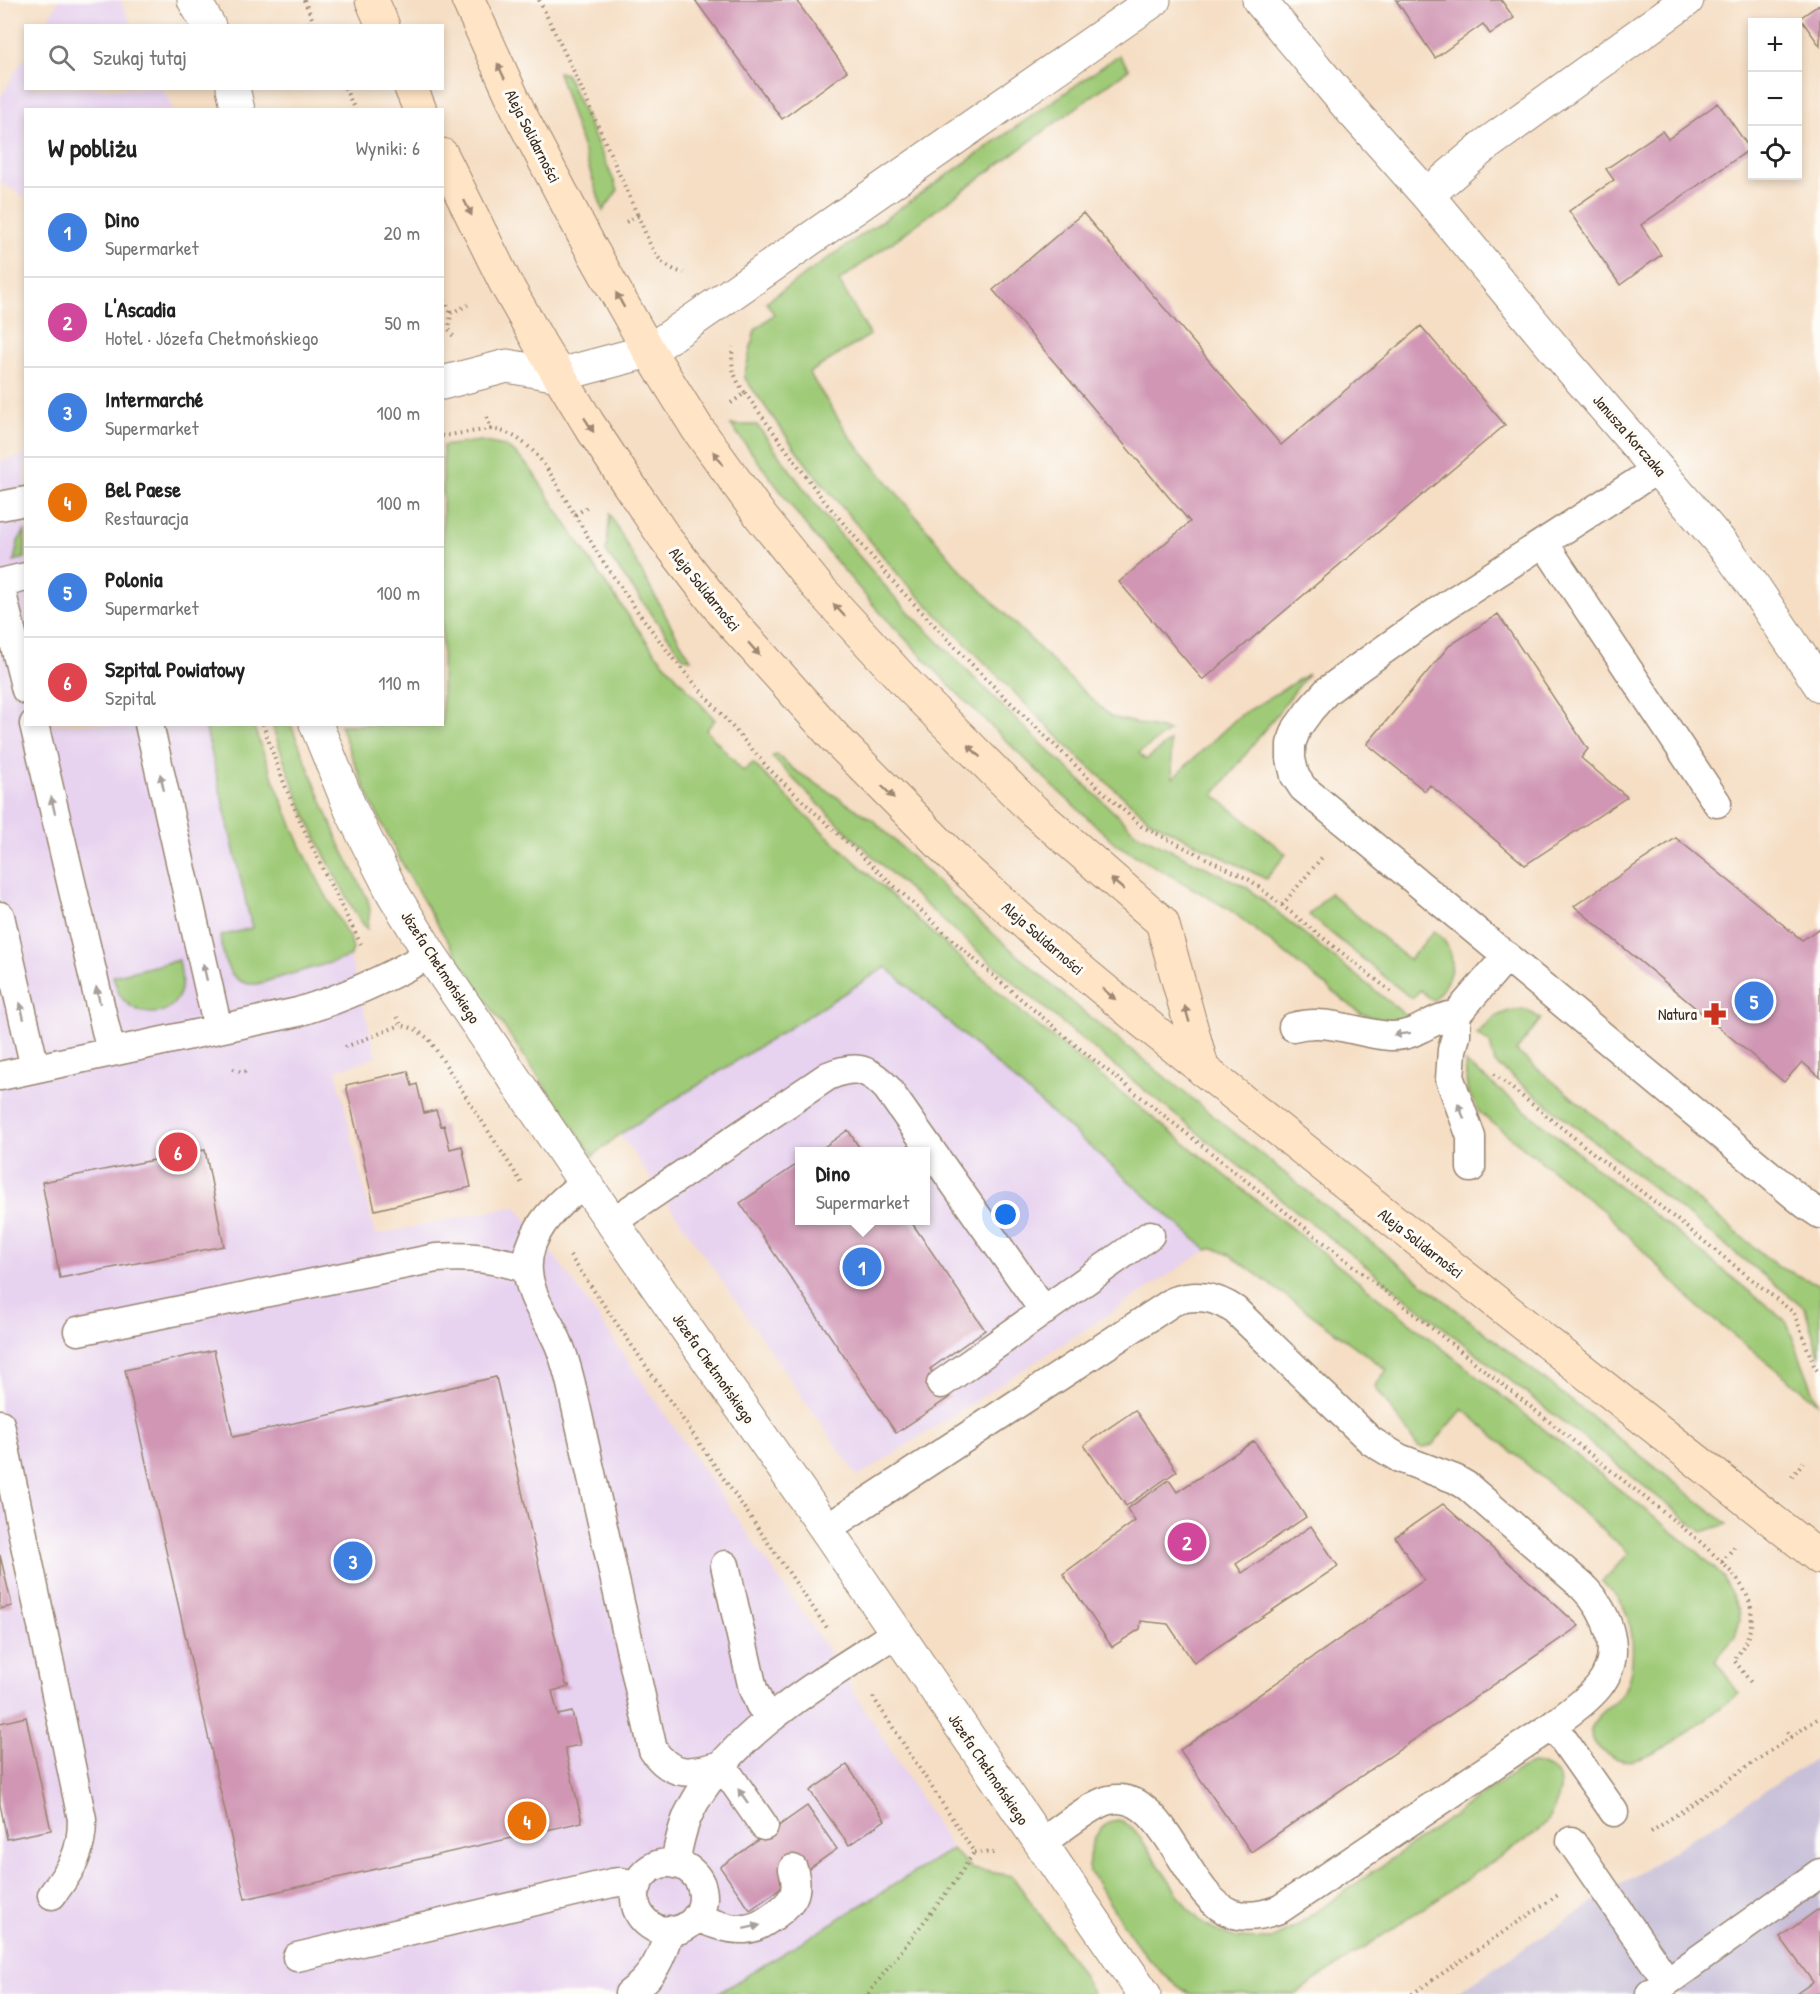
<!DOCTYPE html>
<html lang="pl">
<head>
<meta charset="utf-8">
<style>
	:root { --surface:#fff; --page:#f2f2f2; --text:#222; --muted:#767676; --line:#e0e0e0; --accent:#ea580c }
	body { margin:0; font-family:"Patrick Hand",sans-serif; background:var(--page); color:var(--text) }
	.controls { position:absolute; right:18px; top:18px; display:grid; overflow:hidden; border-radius:0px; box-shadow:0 3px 9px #0003 }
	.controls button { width:54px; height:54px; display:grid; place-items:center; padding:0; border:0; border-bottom:2px solid var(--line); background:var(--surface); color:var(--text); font:30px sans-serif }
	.you { position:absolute; left:1006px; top:1215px; width:21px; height:21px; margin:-15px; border:4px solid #fff; border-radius:50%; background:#1a73e8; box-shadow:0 0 0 9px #1a73e833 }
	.badge { display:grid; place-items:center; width:39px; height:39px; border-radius:50%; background:var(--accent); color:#fff; font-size:20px; font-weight:700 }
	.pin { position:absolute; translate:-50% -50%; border:3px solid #fff; box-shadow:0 2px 6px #0006 }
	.popup { position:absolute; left:795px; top:1147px; width:135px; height:78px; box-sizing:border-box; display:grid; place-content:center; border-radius:0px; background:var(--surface); filter:drop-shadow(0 2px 4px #0005); font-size:20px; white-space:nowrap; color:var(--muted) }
	.popup b { font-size:22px; color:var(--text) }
	.popup::after { content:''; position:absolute; left:50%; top:100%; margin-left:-12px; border:12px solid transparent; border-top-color:var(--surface) }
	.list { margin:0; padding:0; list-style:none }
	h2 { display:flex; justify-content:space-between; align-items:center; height:78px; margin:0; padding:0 24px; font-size:26px }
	h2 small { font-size:20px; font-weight:400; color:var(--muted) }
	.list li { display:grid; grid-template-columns:39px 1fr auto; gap:18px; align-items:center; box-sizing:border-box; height:90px; padding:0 24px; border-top:2px solid var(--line) }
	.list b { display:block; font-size:22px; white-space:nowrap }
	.list p { margin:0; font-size:20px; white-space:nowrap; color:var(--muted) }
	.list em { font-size:20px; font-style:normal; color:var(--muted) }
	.icon { flex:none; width:33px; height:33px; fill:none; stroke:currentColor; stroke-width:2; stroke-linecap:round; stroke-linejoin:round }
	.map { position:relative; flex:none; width:1820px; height:1994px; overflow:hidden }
	.search { position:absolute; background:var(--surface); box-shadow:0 3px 9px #0003; left:24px; top:24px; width:420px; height:66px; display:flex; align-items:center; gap:15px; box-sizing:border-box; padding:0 21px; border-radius:0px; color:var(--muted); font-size:22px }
	.panel { position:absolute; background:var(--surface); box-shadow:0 3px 9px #0003; left:24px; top:108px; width:420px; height:618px; border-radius:0px }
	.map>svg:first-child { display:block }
	.built { fill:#e7d2ef; fill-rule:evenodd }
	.industrial { fill:#c8bfd8 }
	.green { fill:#9fca77; stroke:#6d7a4a; stroke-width:1.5 }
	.building { fill:#d096b4 }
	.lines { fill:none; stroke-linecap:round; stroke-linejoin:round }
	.service-casing { stroke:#988471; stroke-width:31 }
	.minor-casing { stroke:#988471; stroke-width:35 }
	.secondary-casing { stroke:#988471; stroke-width:35 }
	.path { stroke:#988471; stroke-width:4; stroke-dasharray:1.5 4.5; stroke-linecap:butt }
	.service { stroke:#fff; stroke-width:28 }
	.minor { stroke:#fff; stroke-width:33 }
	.secondary { stroke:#ffe4c6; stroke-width:33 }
	.oneway { fill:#9d8772 }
	.oneway2 { fill:#a79f9a }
	.labels { text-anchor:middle; stroke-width:6; stroke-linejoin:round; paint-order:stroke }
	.street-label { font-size:16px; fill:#3b2a1e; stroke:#fdfcf7 }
	.poi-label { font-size:16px; fill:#3b2a1e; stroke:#fdfcf7; text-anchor:end }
</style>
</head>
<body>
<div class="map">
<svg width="1820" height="1994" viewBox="0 0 1820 1994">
	<rect width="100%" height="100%" fill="#fdfcf7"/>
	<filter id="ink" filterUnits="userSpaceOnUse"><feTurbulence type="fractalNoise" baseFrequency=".0167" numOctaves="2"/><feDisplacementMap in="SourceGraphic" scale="12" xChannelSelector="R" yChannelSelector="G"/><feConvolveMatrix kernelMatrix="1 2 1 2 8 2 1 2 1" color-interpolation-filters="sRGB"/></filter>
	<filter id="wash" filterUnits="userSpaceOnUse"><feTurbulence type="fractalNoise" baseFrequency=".008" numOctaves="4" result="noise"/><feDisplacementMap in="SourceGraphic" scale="24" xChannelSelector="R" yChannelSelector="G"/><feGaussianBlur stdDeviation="1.35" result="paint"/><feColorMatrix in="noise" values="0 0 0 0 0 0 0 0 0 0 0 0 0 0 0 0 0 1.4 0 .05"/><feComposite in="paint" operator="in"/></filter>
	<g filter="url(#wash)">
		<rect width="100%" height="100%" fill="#f5dec4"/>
		<!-- built -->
		<path class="built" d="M59,0H120L132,25H44Z
			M25,56L26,88L163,89L173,109L26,110L25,197L0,182V98Z
			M25,455L26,724L205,725L252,929L222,951L227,967L233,976L257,983L350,957L377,1057L336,1070L375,1235L516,1206L570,1277L826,1647L952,1849L717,1994H0V461Z
			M885,967L1207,1250L858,1477L620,1134ZM799,1152H925V1220H799Z"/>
		<!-- industrial -->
		<path class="industrial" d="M1820,1755V1994H1455L1512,1956Z"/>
		<!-- green -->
		<path class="green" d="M1119,55L1129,69L839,281L870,335L809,373L850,437L959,568L1067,676L1111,717L1169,731L1139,753L1146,760L1170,741L1173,778L1238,717L1308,674L1214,795L1286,854L1266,879L1151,821L1078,757L902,579L807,465L744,377L755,330L774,314L766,302Z
			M558,72L566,74L618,190L603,211Z
			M731,425H757L821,512L898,601L1004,708L1136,833L1246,887L1409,1018L1383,1021L1360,1013L1229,909L1117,845L1057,790L956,692L875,607L807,527Z
			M480,441L504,446L514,452L530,468L601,577L653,650L715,720L706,730L743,771L753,763L807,817L928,929L1029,1019L1699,1553L1723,1577L1739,1610L1740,1620L1735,1637L1715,1660L1739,1694C1715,1711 1661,1757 1634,1760C1624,1762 1616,1759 1607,1754C1597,1748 1592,1741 1590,1729C1597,1713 1611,1708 1621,1695C1636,1674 1636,1628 1623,1606C1618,1597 1609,1589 1602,1582L1629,1553L1463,1409L1432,1445L1424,1448L1418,1447L1375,1386L1387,1370L1230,1255L1214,1248L1207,1250L886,967L620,1134L593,1156C499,1018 396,884 340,725L442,724L443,446Z
			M610,514L679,640L691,659L684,658L606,552Z
			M25,531V558L14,561L18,541Z
			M205,725H253C268,765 283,806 301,846C316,878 333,909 351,941L353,949L350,957L257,984C228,986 223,959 220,936L252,928Z
			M272,725H291L339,843L368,900L370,910L367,929C357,918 350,903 343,890C314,838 290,781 272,725Z
			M777,754L793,769L873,820L975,918L1069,1000L1368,1240L1727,1524L1702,1532C1558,1419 1415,1305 1272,1192C1099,1055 925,916 772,757Z
			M1330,893L1409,960L1434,931C1462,953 1453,978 1433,1001L1420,990L1412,999L1309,915Z
			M179,960C181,972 184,986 178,997C166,1020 136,1016 122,998C117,992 116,984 113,976Z
			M1514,1010H1527L1541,1019L1516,1051L1777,1266L1820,1285V1359L1805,1308L1495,1063L1490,1043L1477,1034C1488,1022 1497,1013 1514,1010Z
			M1465,1062L1786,1321L1818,1403L1698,1307L1606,1213L1479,1112L1467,1089Z
			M1532,1764C1578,1766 1558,1811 1537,1832L1295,1994H1190C1145,1968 1118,1915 1090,1872C1083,1843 1110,1800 1137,1833L1188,1909L1203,1923L1214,1930L1236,1938L1259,1939H1271L1293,1928L1518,1770Z
			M952,1849L972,1869L1012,1876L1078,1967L1093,1994H717Z"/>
		<g id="blocks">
			<!-- building -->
			<path class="building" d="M695,0H796L847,71L782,119Z
				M1396,0H1501L1514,18L1490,34L1483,24L1435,58Z
				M1820,4V46L1800,18Z
				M1718,103L1750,149L1641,225L1661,255L1620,285L1569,211L1614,180L1606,169L1662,131L1668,139Z
				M1083,213L1281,445L1421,326L1505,425L1203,680L1119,582L1190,522L993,290Z
				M1498,614L1588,749L1581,758L1627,797L1525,865L1430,785L1425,791L1367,744L1449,646Z
				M1676,838L1802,940L1820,928V1077L1802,1062L1784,1082L1574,906Z
				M408,1071L412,1086L417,1084L424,1113L436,1110L441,1126L444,1125L450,1149L462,1146L471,1187L375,1210L346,1085Z
				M848,1130L862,1152H817Z
				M205,1150L224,1246L60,1278L42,1182Z
				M799,1163V1220H910L985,1330L930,1369L950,1397L896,1433L740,1203Z
				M214,1350L233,1437L496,1377L566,1685H569V1687L552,1691L558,1715L572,1712L580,1745L565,1748L582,1822L245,1899L125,1370Z
				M1135,1410L1177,1471L1126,1506L1084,1445Z
				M1254,1441L1306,1517L1236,1564L1242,1573L1311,1526L1338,1566L1194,1663L1168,1624L1141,1621L1140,1629L1112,1647L1063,1574L1135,1521L1127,1509L1169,1480L1177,1492Z
				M1443,1504L1579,1626L1251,1852L1180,1750L1424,1580L1395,1537Z
				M0,1555L12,1606L0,1609Z
				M26,1717L51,1830L7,1839L0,1804V1723Z
				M847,1765L885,1820L849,1845L810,1791Z
				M807,1806L837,1849L750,1910L720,1867Z
				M1820,1908V1994H1796L1813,1982L1780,1937Z"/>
		</g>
	</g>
	<g filter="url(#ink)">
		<use href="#blocks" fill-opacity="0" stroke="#988471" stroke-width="1.5"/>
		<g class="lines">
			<!-- service casing -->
			<g class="service-casing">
				<path id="service" d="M1659,468L1444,607L1347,676L1327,691L1310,710L1297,728L1291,744V759L1295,776L1303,788L1348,825L1805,1204L1820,1214
					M0,506L26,501
					M1544,543L1717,803
					M0,583L26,577
					M0,586L26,690
					M34,724L111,1052
					M149,724L218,1029
					M0,916L35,1068
					M1456,1015V1036L1452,1050L1450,1079L1471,1137V1168
					M1293,1027C1327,1017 1357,1034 1390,1036C1419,1037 1430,1017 1456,1015L1507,956
					M0,1076L298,1012C344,998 388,978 430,954
					M585,1183C551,1207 515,1244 532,1290C537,1307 548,1320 555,1336C563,1351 567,1368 571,1384L653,1750C673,1779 693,1773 722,1765L764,1826
					M612,1222L828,1076C854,1065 867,1067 887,1088L1044,1311
					M78,1331L436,1258C469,1256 496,1258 527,1269
					M941,1384L1150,1235
					M0,1424L82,1819C82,1854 72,1868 52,1895
					M826,1529L1174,1301C1197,1293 1215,1297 1235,1310L1371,1441L1399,1458L1455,1479L1467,1486L1582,1586C1608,1612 1625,1653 1599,1686C1587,1701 1569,1713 1553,1725L1280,1909C1264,1915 1247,1919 1231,1913C1185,1896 1165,1787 1109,1800C1093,1803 1055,1833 1040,1844
					M725,1565L753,1689L760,1705L771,1718
					M1553,1725L1614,1812
					M1571,1841L1667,1981
					M635 1897a34 34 0 1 1 68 0a34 34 0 1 1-68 0Z
					M675,1864C678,1847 681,1831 688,1815C725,1736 825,1679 896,1633
					M696,1917C711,1923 728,1930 745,1929C757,1928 765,1922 774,1916C793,1902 800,1893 793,1869
					M297,1957L612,1883L620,1882L638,1885
					M629,1994C653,1977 662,1958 669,1930
					M1650,1994L1820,1873"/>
			</g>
			<!-- minor casing -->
			<g class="minor-casing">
				<path id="minor" d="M194,0L209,26
					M1259,0L1346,104L1427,195L1567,364L1727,550L1752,584L1820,685
					M233,88L238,110
					M1427,195L1483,147L1687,0
					M442,383L507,366L559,375L649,351L1154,0
					M316,724L351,810L372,852L394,895L430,954L585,1183L826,1529L1144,1994"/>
			</g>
			<!-- secondary casing -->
			<g class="secondary-casing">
				<path id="secondary" d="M372,0L383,26
					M468,0L521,116L588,243L649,351L697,428L762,518L817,586L908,685L1034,811L1162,922L1203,1070
					M411,88L420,110
					M442,155L506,284L540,344L588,423L625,479L665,538L724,614L836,739L965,869L1038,935L1132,1013L1376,1207L1820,1558"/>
			</g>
			<!-- path -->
			<path class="path" d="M304,0L312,18L308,26
				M539,0L574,72L638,216
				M345,88L355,110
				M626,222L638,216C650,242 654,266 684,273
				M442,294L451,313
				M453,336L449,329L451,313L468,305
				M745,393L821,497L895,584L983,676L1098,787L1141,826L1250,880L1394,994
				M731,403L745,393C734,378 730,366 733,347
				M487,417L491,429C536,435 553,480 575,515L590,505
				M442,436L491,429
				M575,515L600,557L638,612L675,661L769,769L811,809L970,956L1079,1048L1697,1539C1737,1576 1775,1606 1734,1660L1752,1684
				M263,724C287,801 324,873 361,944
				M1282,905L1324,855
				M397,1017L401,1025L415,1029L429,1039L523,1185
				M345,1047L401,1025
				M233,1069L242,1072L250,1071
				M1494,1074L1794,1313L1815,1368L1820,1373
				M570,1256L827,1628
				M1792,1477L1803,1462
				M1722,1562L1735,1546
				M873,1697L974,1852
				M1791,1737L1820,1717
				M1651,1832L1791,1737L1786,1731
				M974,1852L994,1853
				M868,1994L957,1879L974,1852
				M1412,1994L1558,1895"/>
			<!-- service -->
			<use href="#service" class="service"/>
			<!-- minor -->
			<use href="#minor" class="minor"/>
			<!-- secondary -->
			<use href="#secondary" class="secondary"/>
		</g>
		<!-- one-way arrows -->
		<defs><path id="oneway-solid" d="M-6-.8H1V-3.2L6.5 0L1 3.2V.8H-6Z" transform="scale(1.5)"/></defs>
		<g class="oneway">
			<use href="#oneway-solid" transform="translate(501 71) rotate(-115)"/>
			<use href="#oneway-solid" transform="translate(468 208) rotate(64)"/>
			<use href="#oneway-solid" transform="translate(620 300) rotate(-119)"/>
			<use href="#oneway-solid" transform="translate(589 425) rotate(57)"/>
			<use href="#oneway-solid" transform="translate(718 458) rotate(-126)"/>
			<use href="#oneway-solid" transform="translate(839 610) rotate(-133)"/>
			<use href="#oneway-solid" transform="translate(754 649) rotate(49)"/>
			<use href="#oneway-solid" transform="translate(974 751) rotate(-135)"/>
			<use href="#oneway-solid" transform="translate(888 792) rotate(45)"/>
			<use href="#oneway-solid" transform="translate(1117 884) rotate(-140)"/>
			<use href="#oneway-solid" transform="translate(1109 994) rotate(40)"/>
			<use href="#oneway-solid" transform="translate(1187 1014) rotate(-106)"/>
		</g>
		<g class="oneway2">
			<use href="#oneway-solid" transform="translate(162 782) rotate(-103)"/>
			<use href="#oneway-solid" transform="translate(53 805) rotate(-103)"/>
			<use href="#oneway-solid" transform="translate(205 972) rotate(-103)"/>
			<use href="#oneway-solid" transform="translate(98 995) rotate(-103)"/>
			<use href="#oneway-solid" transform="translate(22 1011) rotate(-103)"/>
			<use href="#oneway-solid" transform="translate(1402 1034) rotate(173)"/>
			<use href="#oneway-solid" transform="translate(1461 1111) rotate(-112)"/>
			<use href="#oneway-solid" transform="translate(743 1796) rotate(-125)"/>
			<use href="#oneway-solid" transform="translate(752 1927) rotate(-12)"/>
		</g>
	</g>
	<!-- icons -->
	<defs>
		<g id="pharmacy-bare" transform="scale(1.8)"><path d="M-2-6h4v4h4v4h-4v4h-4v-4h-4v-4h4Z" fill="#c8321e" stroke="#fdfcf7" stroke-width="2.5" paint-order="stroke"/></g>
	</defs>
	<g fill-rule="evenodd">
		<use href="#pharmacy-bare" x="1715" y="1014"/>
	</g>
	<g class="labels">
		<!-- street labels -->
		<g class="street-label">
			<text transform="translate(533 136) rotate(63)" y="6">Aleja Solidarności</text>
			<text transform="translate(1630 435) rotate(49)" y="6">Janusza Korczaka</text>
			<text transform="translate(705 589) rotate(51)" y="6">Aleja Solidarności</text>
			<text transform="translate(1043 938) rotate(41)" y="6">Aleja Solidarności</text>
			<text transform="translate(441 967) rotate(57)" y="6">Józefa Chełmońskiego</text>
			<text transform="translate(1421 1243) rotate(38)" y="6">Aleja Solidarności</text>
			<text transform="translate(714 1368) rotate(55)" y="6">Józefa Chełmońskiego</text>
			<text transform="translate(989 1769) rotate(56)" y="6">Józefa Chełmońskiego</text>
		</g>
		<!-- poi labels -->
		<g class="poi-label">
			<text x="1697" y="1020">Natura</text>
		</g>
	</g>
</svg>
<div class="controls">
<button>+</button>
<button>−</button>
<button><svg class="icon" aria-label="locate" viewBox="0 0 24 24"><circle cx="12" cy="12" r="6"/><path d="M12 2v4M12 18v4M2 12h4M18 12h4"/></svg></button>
</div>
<div class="you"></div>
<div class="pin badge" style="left:862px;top:1267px;background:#3f7fe0">1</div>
<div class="popup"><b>Dino</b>Supermarket</div>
<div class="pin badge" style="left:1187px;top:1542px;background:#d1479c">2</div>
<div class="pin badge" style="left:353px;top:1561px;background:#3f7fe0">3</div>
<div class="pin badge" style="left:527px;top:1821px;background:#e8710a">4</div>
<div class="pin badge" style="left:1754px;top:1001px;background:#3f7fe0">5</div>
<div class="pin badge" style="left:178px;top:1152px;background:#e0444e">6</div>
<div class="search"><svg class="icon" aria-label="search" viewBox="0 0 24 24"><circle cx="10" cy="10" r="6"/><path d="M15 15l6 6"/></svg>Szukaj tutaj</div>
<section class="panel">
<h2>W pobliżu<small>Wyniki: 6</small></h2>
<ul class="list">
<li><span class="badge" style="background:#3f7fe0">1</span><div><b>Dino</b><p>Supermarket</p></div><em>20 m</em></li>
<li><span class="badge" style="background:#d1479c">2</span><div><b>L'Ascadia</b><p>Hotel · Józefa Chełmońskiego</p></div><em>50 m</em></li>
<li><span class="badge" style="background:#3f7fe0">3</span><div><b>Intermarché</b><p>Supermarket</p></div><em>100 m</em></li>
<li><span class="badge" style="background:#e8710a">4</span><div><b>Bel Paese</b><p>Restauracja</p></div><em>100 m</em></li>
<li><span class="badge" style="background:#3f7fe0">5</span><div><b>Polonia</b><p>Supermarket</p></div><em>100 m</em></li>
<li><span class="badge" style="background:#e0444e">6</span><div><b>Szpital Powiatowy</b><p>Szpital</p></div><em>110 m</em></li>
</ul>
</section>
</div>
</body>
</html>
